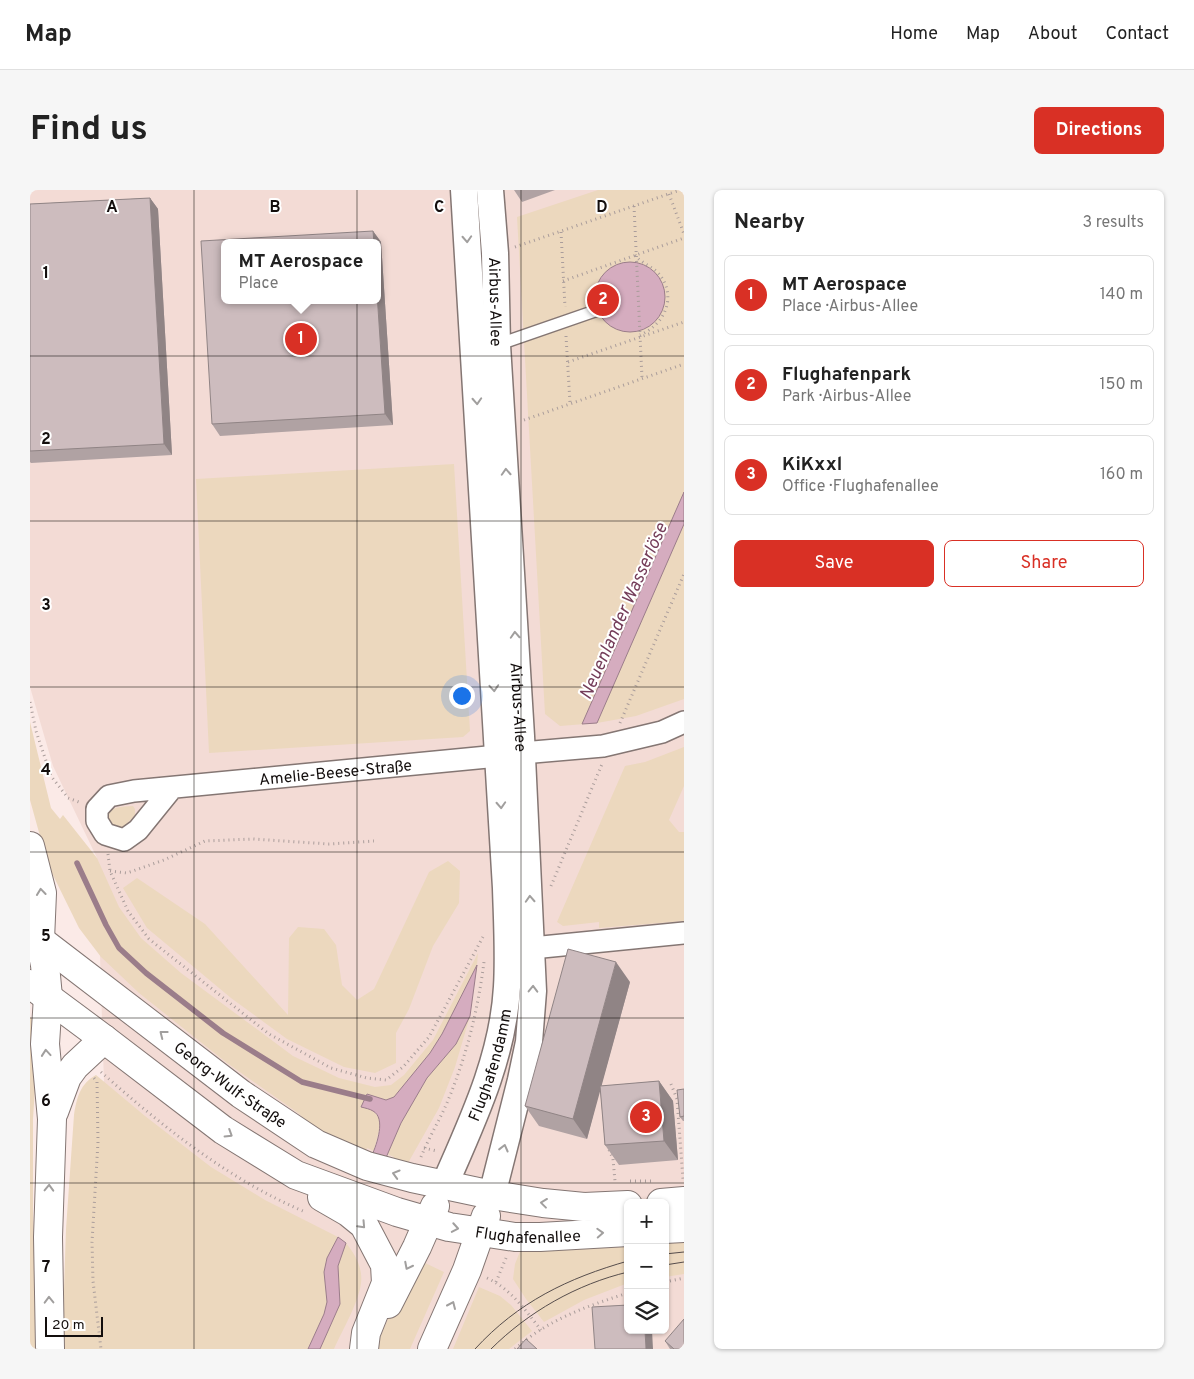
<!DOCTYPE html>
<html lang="en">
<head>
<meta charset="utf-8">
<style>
	:root { --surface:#fff; --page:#f6f6f6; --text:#222; --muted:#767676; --line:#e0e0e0; --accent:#d93025 }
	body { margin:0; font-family:Overpass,sans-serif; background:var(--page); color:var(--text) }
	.controls { position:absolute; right:15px; bottom:15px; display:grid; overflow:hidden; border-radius:8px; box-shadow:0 1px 4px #0004 }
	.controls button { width:45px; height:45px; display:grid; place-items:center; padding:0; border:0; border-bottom:1px solid var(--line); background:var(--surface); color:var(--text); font:25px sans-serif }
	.scale { position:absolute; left:15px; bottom:12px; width:58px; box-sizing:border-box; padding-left:5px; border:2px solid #130e0d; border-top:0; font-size:14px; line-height:18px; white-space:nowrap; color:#130e0d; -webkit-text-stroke:4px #fff; paint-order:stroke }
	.you { position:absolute; left:431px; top:505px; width:18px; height:18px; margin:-12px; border:4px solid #fff; border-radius:50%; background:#1a73e8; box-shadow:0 0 0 8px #1a73e833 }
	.badge { display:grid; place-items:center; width:32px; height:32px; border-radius:50%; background:var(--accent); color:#fff; font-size:16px; font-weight:700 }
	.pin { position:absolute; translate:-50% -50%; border:2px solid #fff; box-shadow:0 1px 5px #0006 }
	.popup { position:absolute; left:191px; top:49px; width:160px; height:65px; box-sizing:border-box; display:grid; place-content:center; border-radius:8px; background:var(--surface); filter:drop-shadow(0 1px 4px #0005); font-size:16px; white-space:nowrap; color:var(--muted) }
	.popup b { font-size:19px; color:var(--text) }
	.popup::after { content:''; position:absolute; left:50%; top:100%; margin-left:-10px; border:10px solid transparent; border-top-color:var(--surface) }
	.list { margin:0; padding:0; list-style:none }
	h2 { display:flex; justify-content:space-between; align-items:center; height:65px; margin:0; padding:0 20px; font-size:21px }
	h2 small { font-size:16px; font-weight:400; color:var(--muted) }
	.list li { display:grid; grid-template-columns:32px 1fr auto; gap:15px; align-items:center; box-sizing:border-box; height:80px; margin:0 10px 10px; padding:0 10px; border:1px solid var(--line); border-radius:8px }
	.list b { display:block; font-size:19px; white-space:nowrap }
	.list p { margin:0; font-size:16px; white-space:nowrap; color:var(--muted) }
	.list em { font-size:16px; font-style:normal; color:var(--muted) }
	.actions { display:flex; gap:10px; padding:15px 20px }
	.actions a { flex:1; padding:11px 0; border:1px solid var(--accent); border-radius:8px; text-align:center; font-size:18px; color:var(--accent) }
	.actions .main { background:var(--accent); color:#fff }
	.icon { flex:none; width:28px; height:28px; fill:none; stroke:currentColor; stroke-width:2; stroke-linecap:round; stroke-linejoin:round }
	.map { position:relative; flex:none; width:654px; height:1159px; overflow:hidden; border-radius:8px }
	header { display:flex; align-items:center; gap:30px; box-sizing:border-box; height:70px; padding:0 25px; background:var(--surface); border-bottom:1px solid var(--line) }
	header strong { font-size:24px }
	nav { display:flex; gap:28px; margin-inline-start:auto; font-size:18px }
	.intro { display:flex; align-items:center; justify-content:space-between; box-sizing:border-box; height:120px; padding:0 30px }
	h1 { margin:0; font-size:35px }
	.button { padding:12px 22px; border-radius:8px; background:var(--accent); color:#fff; font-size:18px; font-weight:700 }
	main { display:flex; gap:30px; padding:0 30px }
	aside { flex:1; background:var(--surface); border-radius:8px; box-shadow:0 1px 4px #0004 }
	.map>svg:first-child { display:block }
	.built { fill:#f3dbd5; fill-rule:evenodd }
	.green { fill:#ecd8be }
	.water { fill:#d5acbf; stroke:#9b7d8a }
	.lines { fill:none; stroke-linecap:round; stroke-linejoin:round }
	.stream { stroke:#9b7d8a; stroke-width:5.5 }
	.service-casing { stroke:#847673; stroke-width:14 }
	.minor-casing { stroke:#847673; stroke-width:24 }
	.tertiary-casing { stroke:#847673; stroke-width:29 }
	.secondary-casing { stroke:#847673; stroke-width:30 }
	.motorway-casing { stroke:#847673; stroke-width:30 }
	.path { stroke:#aa9d9b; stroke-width:3; stroke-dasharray:1 4; stroke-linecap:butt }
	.service { stroke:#fff; stroke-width:11 }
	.minor { stroke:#fff; stroke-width:21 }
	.tertiary { stroke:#fff; stroke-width:26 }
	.secondary { stroke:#fff; stroke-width:28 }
	.motorway { stroke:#fff; stroke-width:28 }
	.tram { stroke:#564d4c; stroke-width:1 }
	.wall { fill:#b0a2a3 }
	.shaded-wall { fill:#908485 }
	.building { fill:#cdbcbe; stroke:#908485 }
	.oneway { stroke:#a19f9e }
	.grid { fill:none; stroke:#130e0d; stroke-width:1; stroke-opacity:0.55 }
	.labels { text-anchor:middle; stroke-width:4; stroke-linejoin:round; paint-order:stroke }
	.street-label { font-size:16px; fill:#130e0d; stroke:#fff }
	.water-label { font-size:18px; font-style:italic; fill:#753e5a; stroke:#fff }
	.grid-label { font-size:16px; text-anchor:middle; font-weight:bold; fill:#130e0d; stroke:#fff; stroke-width:4; stroke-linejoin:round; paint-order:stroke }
</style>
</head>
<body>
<header>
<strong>Map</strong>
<nav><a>Home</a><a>Map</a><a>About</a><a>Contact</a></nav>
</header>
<div class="intro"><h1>Find us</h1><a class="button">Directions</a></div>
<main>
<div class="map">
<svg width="654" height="1159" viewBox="0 0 654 1159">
	<rect width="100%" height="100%" fill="#fbeae7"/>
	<!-- built -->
	<path class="built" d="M0,0H654V1159H77L74,893L67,668L23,576L0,497ZM195,53H347V110H195ZM598,1013H635V1140H598Z"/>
	<!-- green -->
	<path class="green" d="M568,0H654V509L606,526L567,533L530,536L515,524L487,27Z
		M424,274L440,541L433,547L179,563L166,289Z
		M0,532L21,618L30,629L33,625L67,668L89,717L111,748L151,783L263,866L309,888L345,897L361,895L374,885L403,850L448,763L447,775L412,844L400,863L364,907L356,910L337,904L343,921L350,928V936L344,961L337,958L335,963L288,942L268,923L197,873L109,803L71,767L49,738L18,675L0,610Z
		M654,557V596L639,630L649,642H654V731L569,738V732L533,736L527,732L595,576L615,572Z
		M103,616L105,619V625L92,639L78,635L77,625C82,616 92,617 103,616Z
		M418,671L430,681L429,713L403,756L379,819L366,843V873L345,883L314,877L257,849L201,808L117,738L93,698L107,688L175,734L258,825L259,748L268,737L294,739L306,755L312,795L327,810L344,799L399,682Z
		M440,826L425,877L409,918L378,973L362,972L364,967L357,964L371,933L397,888L426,854Z
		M0,827L9,835L3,929V1022L7,1159H0Z
		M66,885L115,926L181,977L235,1010L308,1047L297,1068L294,1082L297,1112L294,1124L278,1159H32L36,1039L44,925C47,907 50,894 66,885Z
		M654,1046V1084L635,1087V1047Z
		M598,1050V1093L554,1110L514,1132L496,1109L483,1089L485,1074L491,1059Z
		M316,1053C325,1064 333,1078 331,1093C329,1112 312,1141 304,1159H290L310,1114L308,1076Z
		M393,1072L414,1082L380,1159H345L361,1122Z
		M449,1097L470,1106L481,1115L502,1141L479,1159H423Z"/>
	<!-- water -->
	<path class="water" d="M565 107a35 35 0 1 1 70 0a35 35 0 1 1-70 0Z
		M654,302V334L567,533L552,534Z
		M447,775L440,826L426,854L397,888L371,933L355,970L342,965C347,954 356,928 343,921C340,919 335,918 331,917L337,904L356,910L364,907L400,863L412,844Z
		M308,1047L316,1053L308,1076L310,1114L290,1159H278L294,1124L297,1112L294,1082L297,1068Z"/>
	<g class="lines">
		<!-- stream -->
		<path class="stream" d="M47,673L76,735L89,758L116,783L193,843L272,892L340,909"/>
		<!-- service casing -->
		<g class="service-casing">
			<path id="service" d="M467,155L565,121"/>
		</g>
		<!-- minor casing -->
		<g class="minor-casing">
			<g id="minor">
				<path d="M492,563L573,556L632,542L654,532"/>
				<path id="s1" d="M142,598L108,640L94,650L75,644L67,631V619L79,606L104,601L468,566"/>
				<path d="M502,758L654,743"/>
			</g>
		</g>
		<!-- tertiary casing -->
		<g class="tertiary-casing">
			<g id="tertiary">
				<path id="s2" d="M460,0L465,63L467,155L491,546L503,801L499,852L491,890L462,1005"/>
				<path id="s3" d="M414,996C442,932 473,868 477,797C479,765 477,731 476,698L434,0"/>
			</g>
		</g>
		<!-- secondary casing -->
		<g class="secondary-casing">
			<g id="secondary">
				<path id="s4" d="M0,750H10L211,904L286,954L337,976L382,988L462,1005L513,1013L554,1017L598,1015"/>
				<path id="s5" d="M0,794L74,849L193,940L266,985L367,1022L419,1037L485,1047H510L598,1042"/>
				<path d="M292,1007L318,1022L334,1035L355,1075L356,1093L336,1143L334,1159"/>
				<path d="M631,1013L654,1011"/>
				<path d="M635,1039L654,1038"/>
				<path d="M358,1114L387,1057L405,1016"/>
				<path d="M402,1159L437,1080L456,1026"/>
			</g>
		</g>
		<!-- motorway casing -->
		<g class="motorway-casing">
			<path id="motorway" d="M0,656L12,703L10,750L15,775L18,807L15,854L22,929L18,1047L20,1159
				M24,922L37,887L45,876L74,849"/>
		</g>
		<!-- path -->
		<path class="path" d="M639,4L654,44
			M604,16L612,188
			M531,42L535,117
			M485,57L650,0
			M605,65C612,74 622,76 629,84C648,107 634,135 610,145
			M533,91L654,48
			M536,146L540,213
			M538,172L654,132
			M494,230L654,174
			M0,512L6,541L21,586L38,608L49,612
			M590,533L654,384
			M78,664L80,681L98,721L119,749L239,844L301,878L337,888L356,890L373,877L399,847L454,745
			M80,681L97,683L134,670L175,651L223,649L299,654L344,651
			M521,696L572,574
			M71,882C132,936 198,989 273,1021
			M64,888L67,892L68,952L62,1052L63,1091L71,1159
			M641,894L647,909L653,989
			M394,958L407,961
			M579,960L583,969L585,991
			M391,967C399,947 411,928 419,908C437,864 448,819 454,772
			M600,991H623
			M457,1088C481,1099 495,1120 511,1140
			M466,1092L476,1068
			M635,1092L654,1088
			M485,1159C517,1130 557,1116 598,1103"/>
		<!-- service -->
		<use href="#service" class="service"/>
		<!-- minor -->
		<use href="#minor" class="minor"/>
		<!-- tertiary -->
		<use href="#tertiary" class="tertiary"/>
		<!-- secondary -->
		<use href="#secondary" class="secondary"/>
		<!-- motorway -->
		<use href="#motorway" class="motorway"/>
		<!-- tram -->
		<path class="tram" d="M635,1064L654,1062
			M635,1075L654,1072
			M445,1159C488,1112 538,1088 598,1071
			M461,1159C498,1122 547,1094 598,1082"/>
	</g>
	<!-- wall -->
	<path class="wall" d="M484,0H525L492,12Z
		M120,8L128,19L142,265L1,273L0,272V14Z
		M343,41L351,52L363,235L190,246L182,234Z
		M600,792L571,896L629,891L643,911L648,970L589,975L575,955L570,898L557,949L509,936L495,916Z
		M654,899V931H653L650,927Z
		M635,1151L654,1159H640Z"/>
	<!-- shaded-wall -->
	<path class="shaded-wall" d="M120,8L128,19L142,265L134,254Z
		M343,41L351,52L363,235L355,224L347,103V53H344Z
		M586,772L600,792L557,949L543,929Z
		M629,891L643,911L648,970L634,951Z
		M615,1140H622L623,1159H616Z"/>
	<!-- building -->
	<path class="building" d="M120,8L134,254L0,261V14Z
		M343,41L344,53H195V110H347V103L355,224L182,234L171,51Z
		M538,759L586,772L543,929L495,916Z
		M629,891L634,951L575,955L570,896Z
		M654,899V926L650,927L647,900Z
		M598,1115V1140H615L616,1159H565L562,1117Z
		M654,1129V1159H644L635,1151Z
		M496,1149L507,1159H487Z"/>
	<!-- one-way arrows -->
	<defs><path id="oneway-chevron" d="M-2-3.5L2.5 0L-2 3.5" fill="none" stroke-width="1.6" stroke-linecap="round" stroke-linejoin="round" transform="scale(1.25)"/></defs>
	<g class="oneway">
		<use href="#oneway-chevron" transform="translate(437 49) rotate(87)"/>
		<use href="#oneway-chevron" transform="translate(447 211) rotate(87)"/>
		<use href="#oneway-chevron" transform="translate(476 282) rotate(-93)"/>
		<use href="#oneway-chevron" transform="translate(485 445) rotate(-93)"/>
		<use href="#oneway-chevron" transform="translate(464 498) rotate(86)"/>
		<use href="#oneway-chevron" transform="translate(471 615) rotate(87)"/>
		<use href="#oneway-chevron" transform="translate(11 702) rotate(-96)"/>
		<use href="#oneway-chevron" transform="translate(500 709) rotate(-93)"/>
		<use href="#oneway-chevron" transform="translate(503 799) rotate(-89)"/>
		<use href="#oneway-chevron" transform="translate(133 844) rotate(-142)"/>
		<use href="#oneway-chevron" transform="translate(16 863) rotate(-95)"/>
		<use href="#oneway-chevron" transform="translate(199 944) rotate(32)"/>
		<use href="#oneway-chevron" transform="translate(474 958) rotate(-76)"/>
		<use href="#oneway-chevron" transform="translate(366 984) rotate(-164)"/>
		<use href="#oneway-chevron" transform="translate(19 998) rotate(-88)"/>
		<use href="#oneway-chevron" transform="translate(514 1013) rotate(-173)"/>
		<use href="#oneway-chevron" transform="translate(332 1035) rotate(47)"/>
		<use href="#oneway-chevron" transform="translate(425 1038) rotate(10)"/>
		<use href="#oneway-chevron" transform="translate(570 1043) rotate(-3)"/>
		<use href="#oneway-chevron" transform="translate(378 1076) rotate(117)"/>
		<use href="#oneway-chevron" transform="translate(19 1110) rotate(-91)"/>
		<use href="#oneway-chevron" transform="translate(422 1115) rotate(-66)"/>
	</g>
	<!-- grid -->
	<path class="grid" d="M164,0V1159M327,0V1159M491,0V1159M0,166H654M0,331H654M0,497H654M0,662H654M0,828H654M0,993H654"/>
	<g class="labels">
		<!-- street labels -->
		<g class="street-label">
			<text dy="6" stroke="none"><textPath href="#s2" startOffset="112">Airbus-Allee</textPath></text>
			<text dy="6" stroke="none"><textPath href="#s2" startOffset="518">Airbus-Allee</textPath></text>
			<text dy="6" stroke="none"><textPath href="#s1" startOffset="364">Amelie-Beese-Straße</textPath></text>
			<text dy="6" stroke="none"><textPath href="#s3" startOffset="130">Flughafendamm</textPath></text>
			<text dy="6" stroke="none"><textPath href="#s4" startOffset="249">Georg-Wulf-Straße</textPath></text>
			<text dy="6" stroke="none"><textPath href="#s5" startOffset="569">Flughafenallee</textPath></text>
		</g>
		<!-- water labels -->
		<g class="water-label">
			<text transform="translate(593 421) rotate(-66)" y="6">Neuenlander Wasserlöse</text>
		</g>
	</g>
	<g class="grid-label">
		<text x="82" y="22">A</text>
		<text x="245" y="22">B</text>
		<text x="409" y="22">C</text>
		<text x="572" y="22">D</text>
		<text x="16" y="88">1</text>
		<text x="16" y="254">2</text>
		<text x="16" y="420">3</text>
		<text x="16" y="585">4</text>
		<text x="16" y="751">5</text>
		<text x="16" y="916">6</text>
		<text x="16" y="1082">7</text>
	</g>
</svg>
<div class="controls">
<button>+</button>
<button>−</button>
<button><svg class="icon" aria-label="layers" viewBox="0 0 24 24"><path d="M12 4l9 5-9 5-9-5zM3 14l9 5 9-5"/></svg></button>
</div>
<div class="scale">20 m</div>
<div class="you"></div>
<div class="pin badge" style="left:271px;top:149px">1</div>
<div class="popup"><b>MT Aerospace</b>Place</div>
<div class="pin badge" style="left:573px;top:110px">2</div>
<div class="pin badge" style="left:616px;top:927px">3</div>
</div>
<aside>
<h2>Nearby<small>3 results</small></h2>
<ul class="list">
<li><span class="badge">1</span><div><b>MT Aerospace</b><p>Place · Airbus-Allee</p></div><em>140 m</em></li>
<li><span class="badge">2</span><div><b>Flughafenpark</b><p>Park · Airbus-Allee</p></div><em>150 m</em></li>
<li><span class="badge">3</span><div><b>KiKxxl</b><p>Office · Flughafenallee</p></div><em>160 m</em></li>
</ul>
<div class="actions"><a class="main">Save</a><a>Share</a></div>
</aside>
</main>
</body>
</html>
